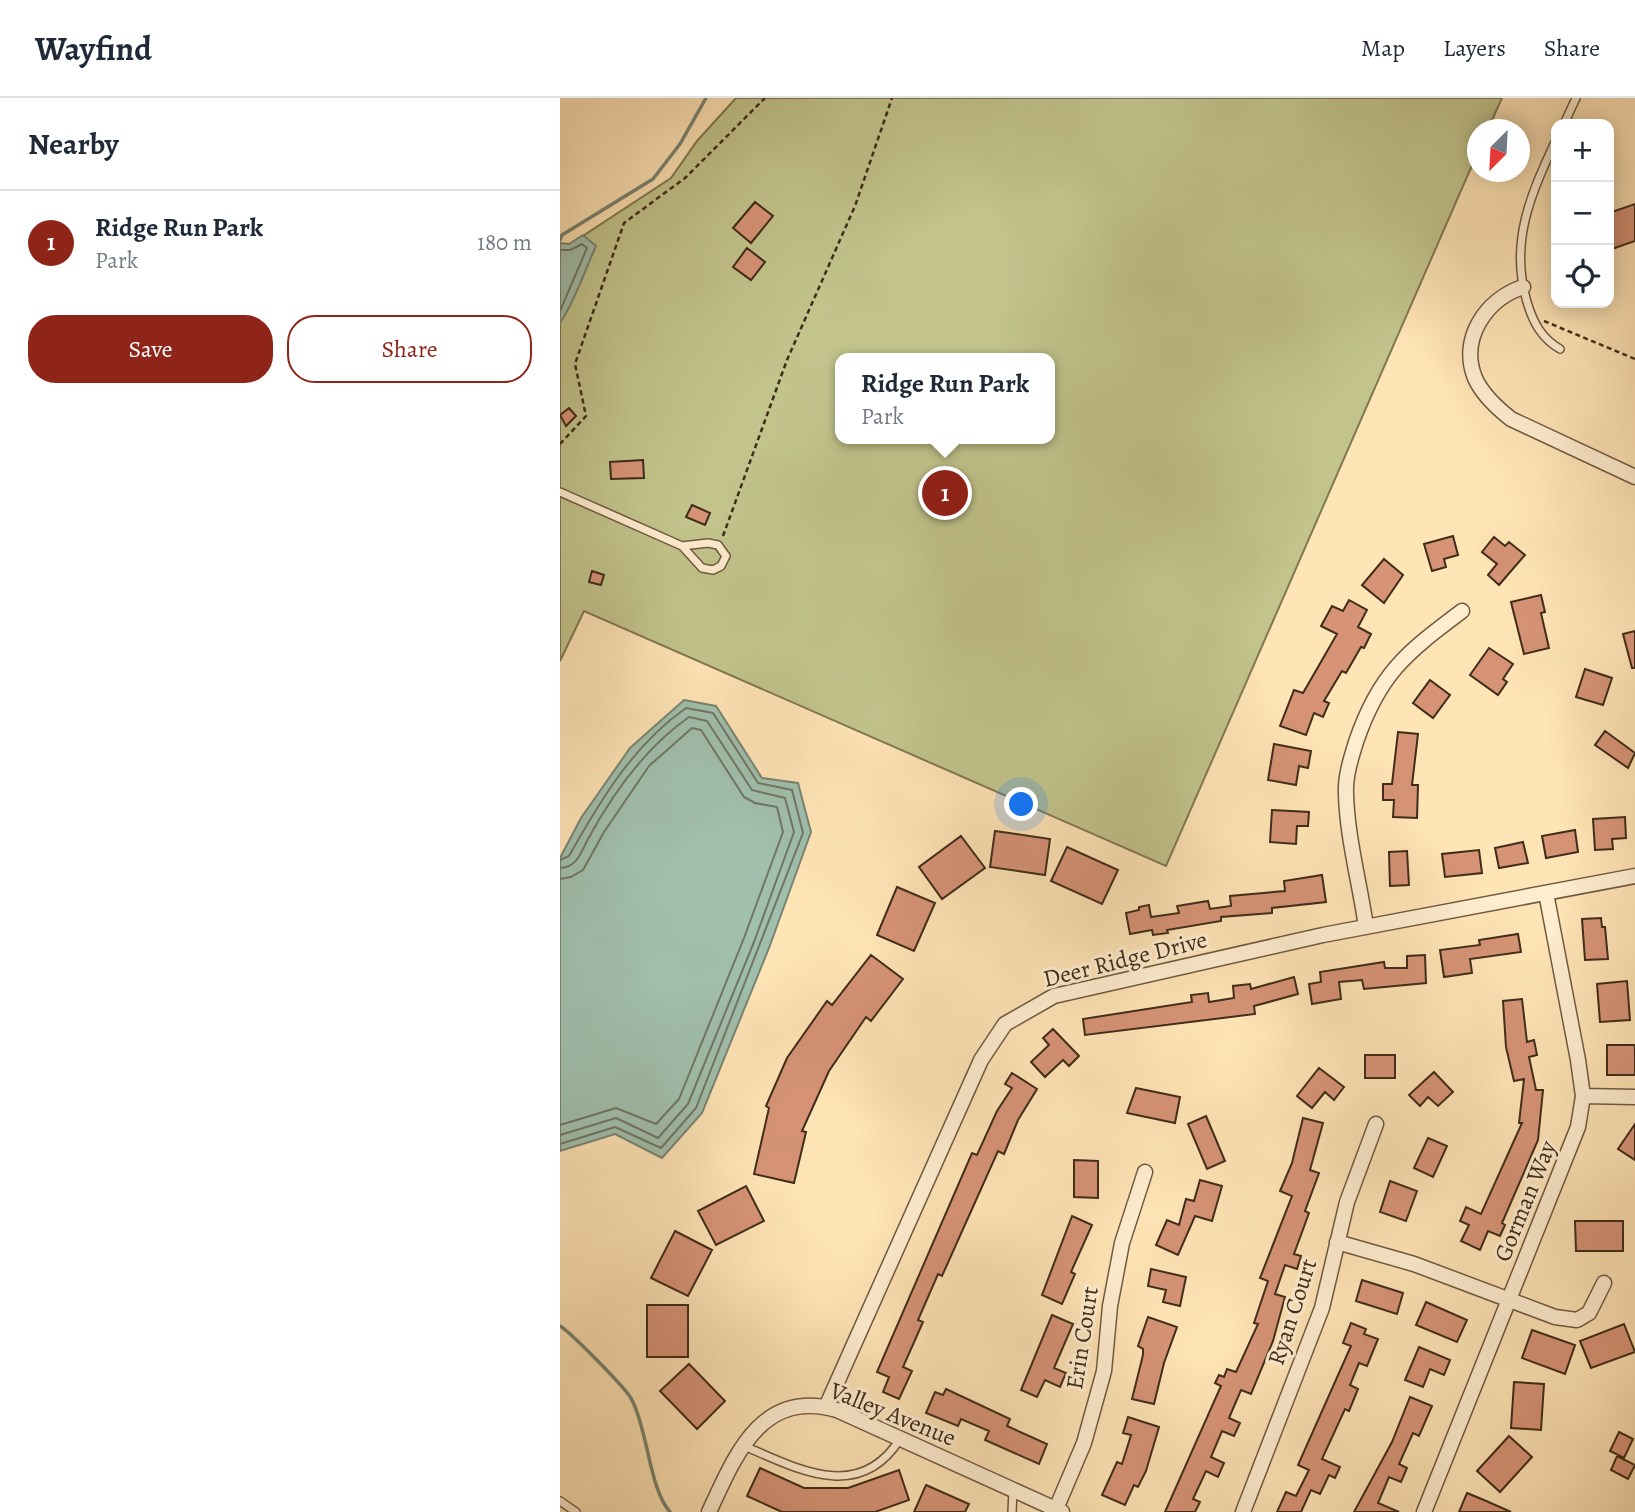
<!DOCTYPE html>
<html lang="en">
<head>
<meta charset="utf-8">
<style>
	:root { --surface:#fff; --page:#f6f6f7; --text:#1f2937; --muted:#747a83; --line:#e0e1e3; --accent:#8f2418 }
	body { margin:0; font-family:Alegreya,serif; background:var(--page); color:var(--text) }
	.controls { position:absolute; right:21px; top:21px; display:grid; overflow:hidden; border-radius:14px; box-shadow:0 4px 18px #0003 }
	.controls button { width:63px; height:63px; display:grid; place-items:center; padding:0; border:0; border-bottom:2px solid var(--line); background:var(--surface); color:var(--text); font:35px sans-serif }
	.compass { position:absolute; left:907px; top:21px; width:63px; height:63px; border-radius:50%; background:var(--surface); box-shadow:0 4px 18px #0003; rotate:204deg }
	.you { position:absolute; left:462px; top:707px; width:24px; height:24px; margin:-18px; border:5px solid #fff; border-radius:50%; background:#1a73e8; box-shadow:0 0 0 10px #1a73e833 }
	.badge { display:grid; place-items:center; width:46px; height:46px; border-radius:50%; background:var(--accent); color:#fff; font-size:23px; font-weight:700 }
	.pin { position:absolute; translate:-50% -50%; border:4px solid #fff; box-shadow:0 2px 7px #0006 }
	.popup { position:absolute; left:275px; top:255px; width:220px; height:91px; box-sizing:border-box; display:grid; place-content:center; border-radius:14px; background:var(--surface); filter:drop-shadow(0 2px 5px #0005); font-size:23px; white-space:nowrap; color:var(--muted) }
	.popup b { font-size:26px; color:var(--text) }
	.popup::after { content:''; position:absolute; left:50%; top:100%; margin-left:-14px; border:14px solid transparent; border-top-color:var(--surface) }
	.list { margin:0; padding:0; list-style:none }
	h2 { display:flex; justify-content:space-between; align-items:center; height:91px; margin:0; padding:0 28px; font-size:30px }
	h2 small { font-size:23px; font-weight:400; color:var(--muted) }
	.list li { display:grid; grid-template-columns:46px 1fr auto; gap:21px; align-items:center; box-sizing:border-box; height:105px; padding:0 28px; border-top:2px solid var(--line) }
	.list b { display:block; font-size:26px; white-space:nowrap }
	.list p { margin:0; font-size:23px; white-space:nowrap; color:var(--muted) }
	.list em { font-size:23px; font-style:normal; color:var(--muted) }
	.actions { display:flex; gap:14px; padding:21px 28px }
	.actions a { flex:1; padding:16px 0; border:2px solid var(--accent); border-radius:28px; text-align:center; font-size:24px; color:var(--accent) }
	.actions .main { background:var(--accent); color:#fff }
	.icon { flex:none; width:38px; height:38px; fill:none; stroke:currentColor; stroke-width:2; stroke-linecap:round; stroke-linejoin:round }
	.map { position:relative; flex:none; width:1075px; height:1414px; overflow:hidden }
	header { display:flex; align-items:center; gap:42px; box-sizing:border-box; height:98px; padding:0 35px; background:var(--surface); border-bottom:2px solid var(--line) }
	header strong { font-size:33px }
	nav { display:flex; gap:38px; margin-inline-start:auto; font-size:24px }
	main { display:flex }
	aside { flex:1; background:var(--surface) }
	.map>svg:first-child { display:block }
	.green { fill:#c2c48c; stroke:#807852; stroke-width:2; fill-rule:evenodd }
	.water { fill:#a0bfad; stroke:#798472; stroke-width:2 }
	.lines { fill:none; stroke-linecap:round; stroke-linejoin:round }
	.shore { stroke:#707663; stroke-width:2 }
	.stream { stroke:#798472; stroke-width:3.5 }
	.building { fill:#d69376; stroke:#3f2c19; stroke-width:2 }
	.lane-casing { stroke:#6f5a40; stroke-width:10 }
	.street-casing { stroke:#6f5a40; stroke-width:17 }
	.path { stroke:#3f2c19; stroke-width:2.5; stroke-dasharray:5 3.5; stroke-linecap:butt }
	.lane { stroke:#ffedd0; stroke-width:7 }
	.street { stroke:#ffedd0; stroke-width:14 }
	.labels { text-anchor:middle; stroke-width:6; stroke-linejoin:round; paint-order:stroke }
	.street-label { font-size:24px; fill:#3f2c19; stroke:#ffedd0 }
</style>
</head>
<body>
<header>
<strong>Wayfind</strong>
<nav><a>Map</a><a>Layers</a><a>Share</a></nav>
</header>
<main>
<aside>
<h2>Nearby<small></small></h2>
<ul class="list">
<li><span class="badge">1</span><div><b>Ridge Run Park</b><p>Park</p></div><em>180 m</em></li>
</ul>
<div class="actions"><a class="main">Save</a><a>Share</a></div>
</aside>
<div class="map">
<svg width="1075" height="1414" viewBox="0 0 1075 1414">
	<rect width="100%" height="100%" fill="#ffe4b6"/>
	<filter id="stains"><feTurbulence type="fractalNoise" baseFrequency=".00286" numOctaves="4"/><feColorMatrix values="0 0 0 0 .2 0 0 0 0 .09 0 0 0 0 .02 0 0 0 .5 -.17"/></filter>
	<radialGradient id="worn" r=".72"><stop offset=".6" stop-color="#630" stop-opacity="0"/><stop offset="1" stop-color="#630" stop-opacity=".3"/></radialGradient>
	<!-- green -->
	<path class="green" d="M176,0H942L928,31L918,32L917,56L606,768L24,513L0,563V153L111,80L137,43ZM280,260H490V341H280Z"/>
	<!-- water -->
	<path class="water" d="M23,137L36,148C24,174 16,201 0,225V145L9,146Z
		M124,602L156,608L202,680L238,685L251,734L209,850L142,1015L102,1060L55,1036L0,1053V760L21,720L70,650Z"/>
	<g class="lines">
		<!-- shore -->
		<path class="shore" d="M0,152H10L22,146L27,150L0,213
			M0,762L9,758C40,703 73,647 126,610L153,615L198,685L232,692L243,735L136,1010L101,1050L55,1029L0,1046
			M0,770C17,770 21,754 28,741C53,695 86,649 129,619L147,623L192,692L225,700L234,734L194,844L128,1006L98,1040L56,1020L0,1037
			M0,781L11,779L23,772L44,734L89,668L132,630L141,632L184,699L195,705L217,709L223,734L184,840L119,1001L96,1026L56,1010L0,1027"/>
		<!-- stream -->
		<path class="stream" d="M0,142L2,137L93,81L120,46L146,0
			M0,1228C11,1235 67,1291 72,1302C88,1333 89,1390 110,1414"/>
	</g>
	<!-- building -->
	<path class="building" d="M195,104L213,118L191,145L173,130Z
		M1075,106V143L1049,152V115Z
		M187,150L205,164L191,182L173,169Z
		M9,310L16,318L6,328L0,317Z
		M83,362L84,380L51,381L50,364Z
		M132,407L150,415L145,427L126,419Z
		M893,438L898,457L884,461L886,469L872,473L864,446Z
		M934,439L945,448L949,444L965,457L939,487L928,477L937,466L922,454Z
		M824,461L843,477L824,505L802,487Z
		M32,473L44,477L41,487L29,484Z
		M981,497L985,514L981,515L989,550L964,556L951,504Z
		M789,502L807,512L798,529L811,536L804,550L801,549L786,575L782,573L764,603L769,605L763,619L754,615L746,637L720,628L734,592L743,595L777,536L761,528L772,508L783,513Z
		M1075,533V570H1072L1063,536Z
		M929,550L953,566L943,581L947,584L938,597L910,577Z
		M1025,571L1052,580L1043,607L1016,599Z
		M870,582L890,597L873,620L853,605Z
		M1045,633L1075,655L1068,670L1035,647Z
		M838,634L858,636L852,687H858L857,720L833,719L834,702H823V686H832Z
		M714,646L751,653L748,670L739,668L736,687L708,682Z
		M712,712L749,714L748,728H737L736,746L710,744Z
		M1065,719L1066,740L1052,741L1053,751L1035,752L1033,721Z
		M1015,732L1018,754L986,760L982,738Z
		M435,733L490,741L485,777L430,769Z
		M401,738L425,770L382,801L359,769Z
		M963,744L968,765L939,770L935,750Z
		M507,749L558,772L542,806L491,783Z
		M919,752L922,775L885,779L882,756Z
		M847,753L849,787L830,788L829,754Z
		M762,777L766,804L712,810V815L661,819V823L607,832L608,835L593,837L592,832L570,836L566,815L579,812V809L589,807L591,819L619,815L617,808L648,803L650,811L671,808L670,798L725,793L724,783Z
		M337,789L375,805L354,853L317,837Z
		M1041,820L1042,829H1045L1048,861L1025,862L1022,821Z
		M958,836L961,854L910,861L912,875L884,879L880,852L920,847L919,842Z
		M311,857L343,881L311,923L306,919L269,973L242,1033L246,1034L234,1085L194,1076L209,1010L206,1008L227,960L267,903L272,907Z
		M865,857L866,885L804,891L802,882L779,884L781,901L752,906L749,886L761,884L760,874L824,864L825,870H847V858Z
		M734,879L738,896L694,908L695,916L525,937L523,921L632,904L631,897L648,895L649,904L674,900L673,888L690,886L691,891Z
		M1067,883L1070,922L1040,924L1037,886Z
		M962,901L967,944L974,942L977,957L969,959L976,992H983L978,1042L942,1125L945,1127L940,1138L928,1133L920,1152L901,1143L909,1127L900,1123L906,1109L921,1116L962,1025H959L964,981L954,983L946,949L943,903Z
		M493,931L519,958L509,968L503,962L485,979L471,964L489,947L483,940Z
		M1047,947H1075V977H1047Z
		M805,957H835V980H805Z
		M759,970L784,989L774,1002L765,994L752,1010L737,998Z
		M874,974L893,994L878,1008L868,999L860,1008L849,997Z
		M452,975L477,991L458,1022L444,1056L438,1053L382,1178L378,1176L358,1222L363,1224L343,1269L352,1273L339,1301L323,1294L329,1279L317,1274L412,1055L417,1057L437,1013L452,990L445,986Z
		M576,990L620,999L615,1025L567,1015Z
		M646,1018L665,1063L647,1071L628,1026Z
		M743,1020L763,1025L750,1072L759,1075L745,1113L749,1115L734,1156L741,1158L737,1171L725,1167L715,1196L725,1199L713,1243L691,1296L681,1292L669,1320L680,1325L674,1338L662,1333L651,1359L664,1365L658,1379L646,1373L633,1401L640,1404L635,1414H605L661,1288L655,1285L659,1277L664,1279L667,1271L676,1274L698,1226L694,1225L708,1183L700,1180L732,1098L720,1093L732,1065Z
		M1075,1026V1062L1058,1051Z
		M868,1040L887,1048L873,1079L854,1070Z
		M514,1062L538,1063V1100L514,1099Z
		M640,1082L662,1088L652,1123L635,1118L618,1157L596,1147L607,1122L619,1127L626,1101L634,1103Z
		M830,1083L857,1093L846,1123L820,1114Z
		M186,1088L204,1123L156,1147L138,1113Z
		M512,1118L532,1127L511,1174L515,1176L502,1206L482,1197Z
		M1015,1123H1063V1153H1016Z
		M115,1133L152,1152L128,1198L91,1180Z
		M591,1171L626,1179L620,1208L603,1204L606,1192L588,1188Z
		M802,1182L843,1195L837,1216L796,1203Z
		M866,1204L907,1222L897,1244L856,1227Z
		M87,1207H128V1259H87Z
		M492,1217L513,1226L494,1270L506,1275L500,1289L485,1282L477,1299L461,1292Z
		M588,1219L617,1229L604,1265L594,1306L572,1301L583,1257V1251L578,1248Z
		M791,1225L806,1231L804,1236L818,1241L807,1268L799,1265L790,1287L798,1291L789,1313L785,1311L762,1361L780,1369L775,1380L769,1377L760,1396L751,1392L741,1414H717L726,1394L736,1398L749,1372L738,1367L791,1248L783,1245Z
		M1064,1226L1075,1254L1031,1270L1020,1243Z
		M972,1232L1015,1247L1005,1276L962,1260Z
		M859,1249L890,1262L884,1277L870,1271L863,1289L845,1282Z
		M129,1266L165,1303L137,1331L100,1293Z
		M954,1284L984,1286L981,1332L951,1330Z
		M386,1291L450,1321L447,1328L487,1346L479,1366L425,1342L429,1333L401,1321L398,1328L366,1315L375,1294L383,1297Z
		M850,1299L872,1308L859,1338L853,1335L839,1366L847,1370L841,1384L829,1379L818,1405L839,1414H794L832,1344Z
		M568,1319L599,1329L586,1373L578,1389L574,1387L565,1407L542,1397L557,1364L562,1366L571,1337L563,1335Z
		M1059,1334L1073,1341L1064,1360L1050,1353Z
		M949,1338L972,1359L940,1394L917,1373Z
		M1057,1358L1075,1367L1068,1381L1051,1372Z
		M200,1370L244,1390H288L339,1372L349,1402L315,1414H222L187,1398Z
		M366,1387L409,1406L405,1414H354Z
		M907,1395L924,1402L951,1414H899Z"/>
	<g class="lines">
		<!-- lane casing -->
		<g class="lane-casing">
			<path id="lane" d="M1004,26L1016,0
				M996,42C971,96 949,144 967,204C973,224 981,240 1000,251
				M0,394L122,448L142,470L153,472L161,468L166,458L158,447L148,445L122,448
				M182,1347C236,1370 299,1406 340,1341
				M0,1403L16,1414
				M452,1414L453,1392"/>
		</g>
		<!-- street casing -->
		<g class="street-casing">
			<path id="street" d="M963,189C926,201 899,241 915,280C922,296 937,310 951,321L1075,379
				M806,829C800,786 787,739 786,696C785,679 791,660 796,644C819,576 846,555 902,513
				M1023,998L1075,999
				M777,1144L854,1166L995,1219L1017,1222L1029,1215L1044,1185
				M266,1309L421,962L445,926L494,898L763,837L1075,778
				M496,1411L524,1345L544,1273L550,1208L562,1145L585,1074
				M149,1414C175,1358 201,1290 277,1312L502,1414
				M683,1414L762,1210L787,1104L816,1026
				M864,1414L1018,1029L1023,998L1018,962L986,795"/>
		</g>
		<!-- path -->
		<path class="path" d="M984,223L1075,261
			M0,346L26,318L15,266L64,125L125,80L205,0
			M163,438L227,262L295,108L332,0"/>
		<!-- lane -->
		<use href="#lane" class="lane"/>
		<!-- street -->
		<use href="#street" class="street"/>
	</g>
	<g class="labels">
		<!-- street labels -->
		<g class="street-label">
			<text transform="translate(565 861) rotate(-14)" y="8">Deer Ridge Drive</text>
			<text transform="translate(965 1103) rotate(-68)" y="8">Gorman Way</text>
			<text transform="translate(732 1214) rotate(-72)" y="8">Ryan Court</text>
			<text transform="translate(522 1240) rotate(-81)" y="8">Erin Court</text>
			<text transform="translate(333 1316) rotate(22)" y="8">Valley Avenue</text>
		</g>
	</g>
	<rect width="100%" height="100%" filter="url(#stains)"/>
	<rect width="100%" height="100%" fill="url(#worn)"/>
</svg>
<div class="controls">
<button>+</button>
<button>−</button>
<button><svg class="icon" aria-label="locate" viewBox="0 0 24 24"><circle cx="12" cy="12" r="6"/><path d="M12 2v4M12 18v4M2 12h4M18 12h4"/></svg></button>
</div>
<svg class="compass" viewBox="-18 -18 36 36"><path d="M0-13l5 13h-10z" fill="#e53935"/><path d="M0 13l5-13h-10z" fill="#747a83"/></svg>
<div class="you"></div>
<div class="pin badge" style="left:385px;top:395px">1</div>
<div class="popup"><b>Ridge Run Park</b>Park</div>
</div>
</main>
</body>
</html>
